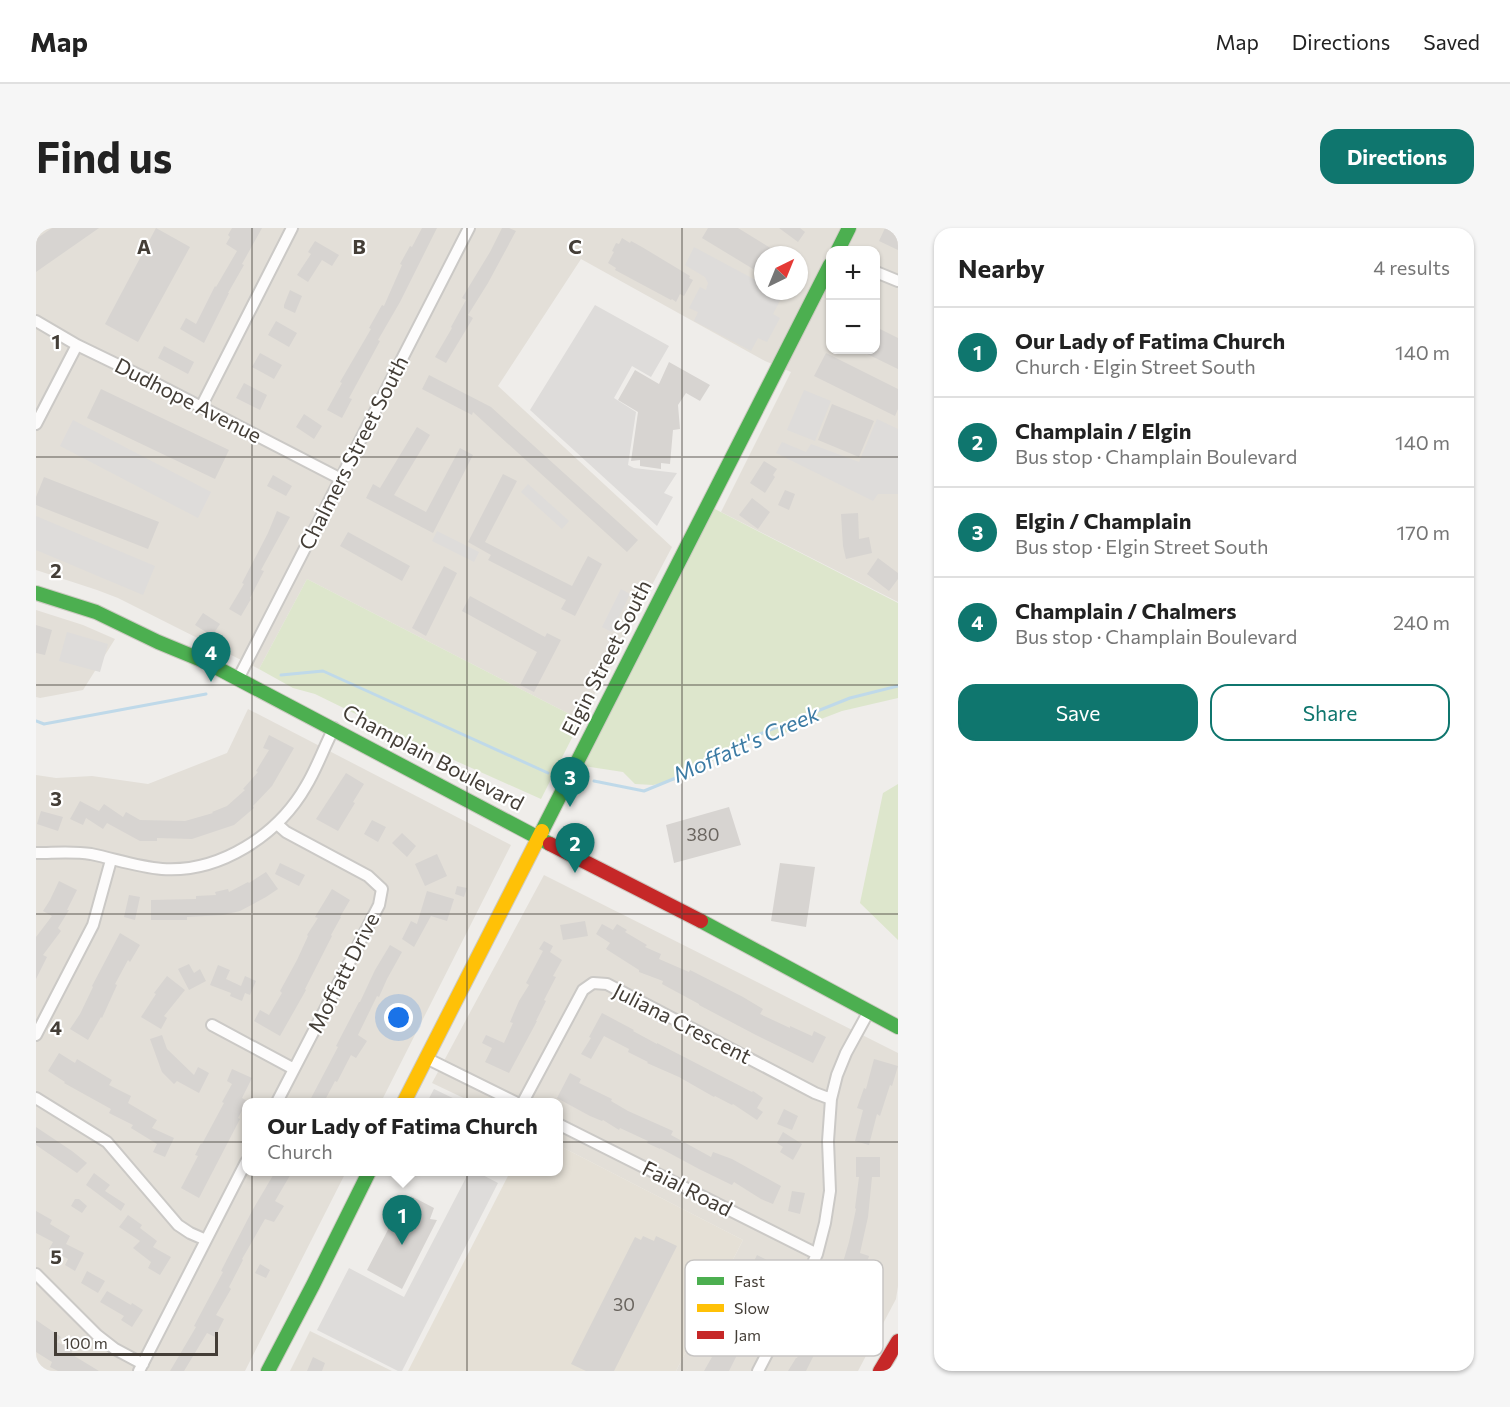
<!DOCTYPE html>
<html lang="en">
<head>
<meta charset="utf-8">
<style>
	:root { --surface:#fff; --page:#f6f6f6; --text:#222; --muted:#767676; --line:#e0e0e0; --accent:#0f766e }
	body { margin:0; font-family:Commissioner,sans-serif; background:var(--page); color:var(--text) }
	.controls { position:absolute; right:18px; top:18px; display:grid; overflow:hidden; border-radius:12px; box-shadow:0 2px 4px #0004 }
	.controls button { width:54px; height:54px; display:grid; place-items:center; padding:0; border:0; border-bottom:2px solid var(--line); background:var(--surface); color:var(--text); font:30px sans-serif }
	.compass { position:absolute; left:718px; top:18px; width:54px; height:54px; border-radius:50%; background:var(--surface); box-shadow:0 2px 4px #0004; rotate:43deg }
	.scale { position:absolute; left:18px; bottom:15px; width:164px; box-sizing:border-box; padding-left:6px; border:3px solid #443e37; border-top:0; font-size:16px; line-height:21px; white-space:nowrap; color:#443e37; -webkit-text-stroke:4px #fff; paint-order:stroke }
	.you { position:absolute; left:363px; top:790px; width:21px; height:21px; margin:-15px; border:4px solid #fff; border-radius:50%; background:#1a73e8; box-shadow:0 0 0 9px #1a73e833 }
	.badge { display:grid; place-items:center; width:39px; height:39px; border-radius:50%; background:var(--accent); color:#fff; font-size:20px; font-weight:700 }
	.pin { position:absolute; translate:-50% -50px; filter:drop-shadow(0 2px 3px #0008) }
	.pin::after { content:''; position:absolute; top:32px; width:21px; height:18px; background:inherit; clip-path:polygon(0 0,100% 0,50% 100%) }
	.popup { position:absolute; left:206px; top:870px; width:321px; height:78px; box-sizing:border-box; display:grid; place-content:center; border-radius:12px; background:var(--surface); filter:drop-shadow(0 2px 4px #0005); font-size:20px; white-space:nowrap; color:var(--muted) }
	.popup b { font-size:22px; color:var(--text) }
	.popup::after { content:''; position:absolute; left:50%; top:100%; margin-left:-12px; border:12px solid transparent; border-top-color:var(--surface) }
	.list { margin:0; padding:0; list-style:none }
	h2 { display:flex; justify-content:space-between; align-items:center; height:78px; margin:0; padding:0 24px; font-size:26px }
	h2 small { font-size:20px; font-weight:400; color:var(--muted) }
	.list li { display:grid; grid-template-columns:39px 1fr auto; gap:18px; align-items:center; box-sizing:border-box; height:90px; padding:0 24px; border-top:2px solid var(--line) }
	.list b { display:block; font-size:22px; white-space:nowrap }
	.list p { margin:0; font-size:20px; white-space:nowrap; color:var(--muted) }
	.list em { font-size:20px; font-style:normal; color:var(--muted) }
	.actions { display:flex; gap:12px; padding:18px 24px }
	.actions a { flex:1; padding:14px 0; border:2px solid var(--accent); border-radius:18px; text-align:center; font-size:21px; color:var(--accent) }
	.actions .main { background:var(--accent); color:#fff }
	.map { position:relative; flex:none; width:862px; height:1143px; overflow:hidden; border-radius:18px }
	header { display:flex; align-items:center; gap:36px; box-sizing:border-box; height:84px; padding:0 30px; background:var(--surface); border-bottom:2px solid var(--line) }
	header strong { font-size:28px }
	nav { display:flex; gap:33px; margin-inline-start:auto; font-size:21px }
	.intro { display:flex; align-items:center; justify-content:space-between; box-sizing:border-box; height:144px; padding:0 36px }
	h1 { margin:0; font-size:42px }
	.button { padding:15px 27px; border-radius:18px; background:var(--accent); color:#fff; font-size:21px; font-weight:700 }
	main { display:flex; gap:36px; padding:0 36px }
	aside { flex:1; background:var(--surface); border-radius:18px; box-shadow:0 2px 4px #0004 }
	.map>svg:first-child { display:block }
	.residential { fill:#e3dfd8; fill-rule:evenodd }
	.education { fill:#e5e0d6 }
	.green { fill:#dde6cc }
	.parking { fill:#dedcda }
	.lines { fill:none; stroke-linecap:round; stroke-linejoin:round }
	.stream { stroke:#bfd9e9; stroke-width:3 }
	.building { fill:#d7d4d1 }
	.street-casing { stroke:#cbc9c6; stroke-width:14 }
	.fast-casing { stroke:#cdcac2; stroke-width:16 }
	.slow-casing { stroke:#cdcac2; stroke-width:16 }
	.jam-casing { stroke:#cdcac2; stroke-width:16 }
	.street { stroke:#fdfcfc; stroke-width:10 }
	.fast { stroke:#4caf50; stroke-width:14 }
	.slow { stroke:#ffc107; stroke-width:14 }
	.jam { stroke:#c62828; stroke-width:14 }
	.grid { fill:none; stroke:#443e37; stroke-width:1.5; stroke-opacity:0.55 }
	.labels { text-anchor:middle; stroke-width:4.5; stroke-linejoin:round; paint-order:stroke }
	.number-label { font-size:18px; fill:#6a655f }
	.street-label { font-size:21px; fill:#443e37; stroke:#fff }
	.water-label { font-size:22px; font-style:italic; fill:#3c7ba4; stroke:#fff }
	.key { fill:#fff; stroke:#c7c5c3; stroke-width:1.5 }
	.key-label { font-size:16px; fill:#443e37 }
	.grid-label { font-size:20px; text-anchor:middle; font-weight:bold; fill:#443e37; stroke:#fff; stroke-width:4.5; stroke-linejoin:round; paint-order:stroke }
</style>
</head>
<body>
<header>
<strong>Map</strong>
<nav><a>Map</a><a>Directions</a><a>Saved</a></nav>
</header>
<div class="intro"><h1>Find us</h1><a class="button">Directions</a></div>
<main>
<div class="map">
<svg width="862" height="1143" viewBox="0 0 862 1143">
	<rect width="100%" height="100%" fill="#efedea"/>
	<!-- residential -->
	<path class="residential" d="M0,0H862V374L685,284L755,144L729,133L545,31L462,158L636,319L545,492L271,351L223,441L82,370L61,362L0,342ZM794,22H840V122H794ZM727,27H763V63H727Z
		M0,382L47,397L79,411L47,462L4,470L0,469Z
		M212,481L475,617L345,874H210V944H310L209,1143H0V547L20,550L56,548L112,556L191,525Z
		M508,647L862,825V1058L860,1071L822,1143H640L707,1012L522,917V874H436L396,855Z
		M274,1103L356,1143H254Z"/>
	<!-- education -->
	<path class="education" d="M522,917L707,1012L640,1143H372L474,944H522Z"/>
	<!-- green -->
	<path class="green" d="M673,278L862,375V470L806,483L738,509L724,507L709,513L649,550L617,557L599,556L587,544L541,537Z
		M271,351L545,492L505,571L373,512L279,466L257,460L223,441Z
		M862,556V712L824,675L847,565Z"/>
	<!-- parking -->
	<path class="parking" d="M658,19L727,56V63H740L747,67L737,86L744,90L731,114L722,110L715,123L658,93L662,84L653,80L664,59L670,62L672,55L669,49L649,37Z
		M559,77L633,118L615,149L596,138L578,170L600,184L592,237L598,240L641,245L628,265L637,269L621,298L494,182Z
		M768,162L795,173L779,213L751,202Z
		M841,191L862,201V266H842L837,273L740,225L746,214L770,224L775,216L823,234Z
		M37,192L175,264L162,290L24,218Z
		M492,256L533,293L526,301L485,264Z
		M0,288L119,338L107,367L0,322Z
		M401,303L443,324L438,334L396,313Z
		M585,361L594,366L576,404L566,399Z
		M31,404L72,416L64,444L23,433Z
		M398,861L425,874H391Z
		M433,944H441L462,955L366,1143H362L281,1102L313,1040L368,1069Z"/>
	<g class="lines">
		<!-- stream -->
		<path class="stream" d="M245,447L287,443L512,545
			M0,493L8,496L170,466
			M558,553L608,563L647,547L714,510L814,470L862,458"/>
	</g>
	<!-- building -->
	<path class="building" d="M16,0H63L0,44V11Z
		M120,0L154,19L102,114L69,96Z
		M196,0H226L206,36L208,37L192,65H193L168,115L144,101L150,90L160,96L179,58L180,59L201,23L190,16L194,9L192,7Z
		M386,0H401L364,74L342,112L344,113L313,170L316,171L306,190L291,182L306,155L304,154L335,101L333,100L346,77L348,78L366,37L364,36L374,18L376,19Z
		M466,0H473L480,3L452,55L432,87L437,90L410,135L399,129L416,100L415,99L430,72L426,70L454,24Z
		M672,0H702L736,21L732,27H727V35L722,44L666,10Z
		M743,0H764L769,4L762,14Z
		M849,0H862V22L843,13Z
		M586,10L594,15L595,13L606,19L654,48L653,50L657,52L648,68L644,66L640,74L636,71L635,72L579,42L580,40L572,35L578,24L576,23L580,15L583,16Z
		M279,13L303,27L296,38L286,32L272,54L261,47L275,26L272,24Z
		M254,62L266,68L259,85L248,80V77Z
		M240,93L261,105L253,119L232,107Z
		M840,99L862,110V141L823,122H840Z
		M128,118L158,134L152,146L122,130Z
		M224,125L246,137L238,151L216,139Z
		M790,125L862,161V181L859,188L778,148Z
		M633,134L674,157L664,173L650,165L642,177L644,201L637,202L634,236L625,235V241L604,238V232L595,233L602,184L582,172L599,142L623,156Z
		M393,147L455,179L602,312L591,324L437,184L436,187L386,161Z
		M208,155L231,167L224,182L200,170Z
		M65,161L193,222L179,251L51,190Z
		M796,176L838,193L823,229L782,212Z
		M268,186L286,198L278,211L260,199Z
		M381,199L394,207L358,267L390,284L424,220L437,227L397,305L330,270L337,256L344,260Z
		M728,233L741,241L737,247L739,249L729,265L714,255Z
		M467,246L481,253L449,314L536,358L552,328L566,336L539,388L525,381L530,372L452,332L455,327L432,314Z
		M237,247L256,258L250,268L231,258Z
		M8,249L123,294L112,321L0,277V269Z
		M749,262L759,266L753,282L742,277Z
		M716,270L734,284L722,301L703,287Z
		M241,283L254,289L225,342L228,343L214,370L215,371L205,388L193,381L208,356L206,355L232,305Z
		M822,285L823,311L833,309L836,325L810,331L807,318L805,286Z
		M312,304L374,338L366,353L304,318Z
		M842,330L862,345V351L853,363L831,346Z
		M408,338L421,345L390,408L376,400Z
		M434,368L509,409L511,405L525,412L498,464L484,457L501,424L426,383Z
		M167,385L184,396L176,408L159,397Z
		M0,397L16,402L9,427L0,425Z
		M233,507L258,520L236,558L217,578L218,580L198,597L156,611L121,610V613H104L71,595L67,601L50,590L47,597L34,591L44,573L63,583L68,576L87,589L90,584L104,592L149,593L177,585L176,584L191,578L209,562L207,561L222,544L220,543L233,522L227,520Z
		M310,545L328,556L317,574L319,575L302,603L280,591Z
		M693,579L705,617L638,635L630,597Z
		M5,583L27,589L22,603L1,596Z
		M336,592L350,599L342,614L328,606Z
		M366,605L380,618L371,629L356,615Z
		M401,626L411,648L389,658L379,636Z
		M244,635L269,647L263,658L239,646Z
		M744,635L779,639L770,699L735,693Z
		M230,644L242,661L230,669L204,683L187,687L151,689V692H115V672L160,671V668L180,667L179,664L192,661L193,664L212,654L213,655Z
		M23,653L41,662L31,682H33L22,700L25,703L7,727L11,729L0,751V709L16,688L7,683L14,672Z
		M421,658L431,660L428,669L419,666Z
		M296,661L314,672L304,689H305L295,707L296,708L269,761L270,762L244,808L218,793L224,782L233,787L246,765L244,763L261,732L272,708L271,707L282,690L279,689Z
		M391,663L418,671L411,693L395,688L378,719L366,711L375,693L381,696Z
		M93,667L104,669L99,692L88,689Z
		M549,693L552,708L527,712L524,697Z
		M566,696L577,702L581,696L591,702L589,704L611,717L609,719L625,726L623,731L653,744L654,742L707,769L727,781L724,786L754,800V798L776,808L778,803L790,809L777,835L718,806L663,777V776L626,756L627,753L603,744V742L570,721L574,715L560,706Z
		M84,705L104,717L94,734L92,732L79,756L81,757L66,790L65,789L52,812L34,801L44,786L57,759L56,758Z
		M508,713L517,718L514,724L526,732L517,748L520,749L508,772L510,773L500,793H501L473,845L449,834L456,820L446,815L450,807L468,815L477,795L474,794L483,773L493,757L490,755L507,723L503,721Z
		M354,717L366,724L351,751L343,769L341,768L322,807L331,813L320,830L315,827L301,854L299,853L288,874H273L302,819L300,818L323,774H324L339,742Z
		M153,736L158,745L164,741L170,753L153,762L142,741Z
		M182,737L194,742L190,751L205,758L209,748L220,753L214,767L209,765L206,773L194,768L195,765L174,757Z
		M131,748L149,762L128,788L131,790L125,801L105,789L120,766L118,765Z
		M566,785L598,802L597,803L621,816V815L716,864L717,863L727,870L721,880L727,884L721,892L697,876L696,877L679,868L678,869L643,849L611,835L612,834L592,824L593,821L568,808L555,831L545,826L555,810L553,809Z
		M126,807L131,821L158,847L162,839L173,845L163,865L141,853L138,856L126,844L114,811Z
		M23,825L39,835L41,831L76,852L73,857L95,868L92,875L121,892L116,900L138,910L129,929L117,924L121,916L95,900L97,897L73,885L75,881L28,855L29,854L12,843Z
		M838,831L862,838L856,858L854,857L844,888L841,886L833,917L819,913L827,882L821,880L828,860L830,861Z
		M196,841L216,850L206,870L211,873L202,890L204,891L163,970L145,960L162,928L159,927L165,915L166,916L188,875L186,874L196,856L191,853Z
		M534,845L545,851L543,855L576,871L575,873L592,883L637,903L635,907L675,929L677,924L696,931L745,958L737,976L725,971L698,954L696,957L663,941L624,920V921L611,915L612,913L584,900L583,902L567,892L566,893L554,888L521,870Z
		M748,881L762,888L756,902L741,896Z
		M0,899L36,923L51,935L41,945L0,917Z
		M747,904L766,916L757,932L744,924L747,919L741,915Z
		M820,929H844V949H836L832,989L824,1025L833,1028L827,1048L807,1092L796,1107L790,1103L770,1143H752L760,1130H761L778,1095L776,1094L793,1070L791,1069L800,1050L802,1051L813,1014L820,981L819,980L823,949H820Z
		M239,944H256L239,973L248,978L238,994L229,991L206,1031L207,1032L193,1059L195,1061L180,1087L188,1091L179,1109L171,1105L148,1143H134L160,1099L158,1098L187,1044L185,1043L216,983Z
		M58,945L74,957L69,963L89,976L85,983L50,957Z
		M756,963L769,965L764,986L752,983Z
		M375,968L398,980L394,991L401,992L366,1061L331,1042L366,975Z
		M39,971H43L51,978L46,985L35,978Z
		M0,983L16,992L14,996L34,1008L30,1016L48,1025L39,1043L29,1037L32,1031L13,1021L17,1014L0,1005Z
		M92,987L106,997L104,1000L121,1013L117,1019L135,1029L124,1047L112,1040L115,1034L97,1020L104,1013L83,999Z
		M607,1008L618,1013L620,1008L641,1018L578,1143H550L535,1136L599,1009L605,1012Z
		M721,1027L745,1039L693,1143H668L676,1129L674,1128L692,1091L689,1090L695,1078L701,1081L714,1057L712,1056L720,1041L715,1039Z
		M224,1036L234,1042L230,1050L219,1045Z
		M51,1043L69,1053L62,1065L45,1055Z
		M71,1063L95,1077L96,1075L107,1082L96,1099L85,1092L88,1088L64,1074Z
		M0,1092L25,1109L21,1114L37,1122L35,1126L63,1143H22L14,1139L16,1134L0,1124Z
		M277,1129L289,1135L286,1143H271Z"/>
	<g class="lines">
		<!-- street casing -->
		<g class="street-casing">
			<path id="street" d="M840,44L862,53
				M0,93L41,117L105,148L305,251
				M165,179L256,0
				M0,196L41,117
				M202,451L433,0
				M0,625C18,625 37,623 55,626C79,631 102,639 126,641C184,645 242,607 270,558C281,540 288,519 298,500
				M176,797L258,841
				M0,807L57,697L75,632
				M390,830L479,874
				M0,870L71,914L142,997L154,1005L170,1012
				M241,874L343,677L346,661L332,648L250,604L241,596
				M487,874L547,762L557,755L571,756L779,865L795,871
				M522,896L781,1026
				M0,1046L61,1107L79,1121L107,1136
				M103,1143L210,934
				M722,1143L772,1046L781,1026L789,995L794,963L792,913L795,871L801,847L810,825L833,783"/>
		</g>
		<!-- fast casing -->
		<g class="fast-casing">
			<path id="fast" d="M802,22L813,0
				M0,365L60,384L122,414L168,433L514,616
				M506,603L794,37
				M665,693L862,799
				M232,1143L277,1057L333,944"/>
		</g>
		<!-- slow casing -->
		<g class="slow-casing">
			<path id="slow" d="M368,874L506,603"/>
		</g>
		<!-- jam casing -->
		<g class="jam-casing">
			<path id="jam" d="M514,616L665,693
				M844,1143L862,1113"/>
		</g>
		<!-- street -->
		<use href="#street" class="street"/>
		<!-- fast -->
		<use href="#fast" class="fast"/>
		<!-- slow -->
		<use href="#slow" class="slow"/>
		<!-- jam -->
		<use href="#jam" class="jam"/>
	</g>
	<!-- grid -->
	<path class="grid" d="M216,0V1143M431,0V1143M646,0V1143M0,229H862M0,457H862M0,686H862M0,914H862"/>
	<g class="labels">
		<!-- number labels -->
		<g class="number-label">
			<text x="667" y="613">380</text>
			<text x="588" y="1083">30</text>
		</g>
		<!-- street labels -->
		<g class="street-label">
			<text transform="translate(152 173) rotate(27)" y="7">Dudhope Avenue</text>
			<text transform="translate(318 225) rotate(-63)" y="7">Chalmers Street South</text>
			<text transform="translate(571 430) rotate(-63)" y="7">Elgin Street South</text>
			<text transform="translate(397 530) rotate(28)" y="7">Champlain Boulevard</text>
			<text transform="translate(308 745) rotate(-63)" y="7">Moffatt Drive</text>
			<text transform="translate(646 796) rotate(27)" y="7">Juliana Crescent</text>
			<text transform="translate(651 961) rotate(27)" y="7">Faial Road</text>
		</g>
		<!-- water labels -->
		<g class="water-label">
			<text transform="translate(710 516) rotate(-24)" y="8">Moffatt's Creek</text>
		</g>
	</g>
	<!-- legend -->
	<rect x="649" y="1032" width="198" height="96" rx="9" class="key"/>
	<rect x="661" y="1049" width="27" height="8" fill="#4caf50"/>
	<rect x="661" y="1076" width="27" height="8" fill="#ffc107"/>
	<rect x="661" y="1103" width="27" height="8" fill="#c62828"/>
	<g class="key-label">
		<text x="698" y="1059">Fast</text>
		<text x="698" y="1086">Slow</text>
		<text x="698" y="1113">Jam</text>
	</g>
	<g class="grid-label">
		<text x="108" y="26">A</text>
		<text x="323" y="26">B</text>
		<text x="539" y="26">C</text>
		<text x="20" y="121">1</text>
		<text x="20" y="350">2</text>
		<text x="20" y="578">3</text>
		<text x="20" y="807">4</text>
		<text x="20" y="1036">5</text>
	</g>
</svg>
<div class="controls">
<button>+</button>
<button>−</button>
</div>
<svg class="compass" viewBox="-18 -18 36 36"><path d="M0-13l5 13h-10z" fill="#e53935"/><path d="M0 13l5-13h-10z" fill="#767676"/></svg>
<div class="scale">100 m</div>
<div class="you"></div>
<div class="pin badge" style="left:366px;top:1017px">1</div>
<div class="popup"><b>Our Lady of Fatima Church</b>Church</div>
<div class="pin badge" style="left:539px;top:645px">2</div>
<div class="pin badge" style="left:534px;top:579px">3</div>
<div class="pin badge" style="left:175px;top:454px">4</div>
</div>
<aside>
<h2>Nearby<small>4 results</small></h2>
<ul class="list">
<li><span class="badge">1</span><div><b>Our Lady of Fatima Church</b><p>Church · Elgin Street South</p></div><em>140 m</em></li>
<li><span class="badge">2</span><div><b>Champlain / Elgin</b><p>Bus stop · Champlain Boulevard</p></div><em>140 m</em></li>
<li><span class="badge">3</span><div><b>Elgin / Champlain</b><p>Bus stop · Elgin Street South</p></div><em>170 m</em></li>
<li><span class="badge">4</span><div><b>Champlain / Chalmers</b><p>Bus stop · Champlain Boulevard</p></div><em>240 m</em></li>
</ul>
<div class="actions"><a class="main">Save</a><a>Share</a></div>
</aside>
</main>
</body>
</html>
